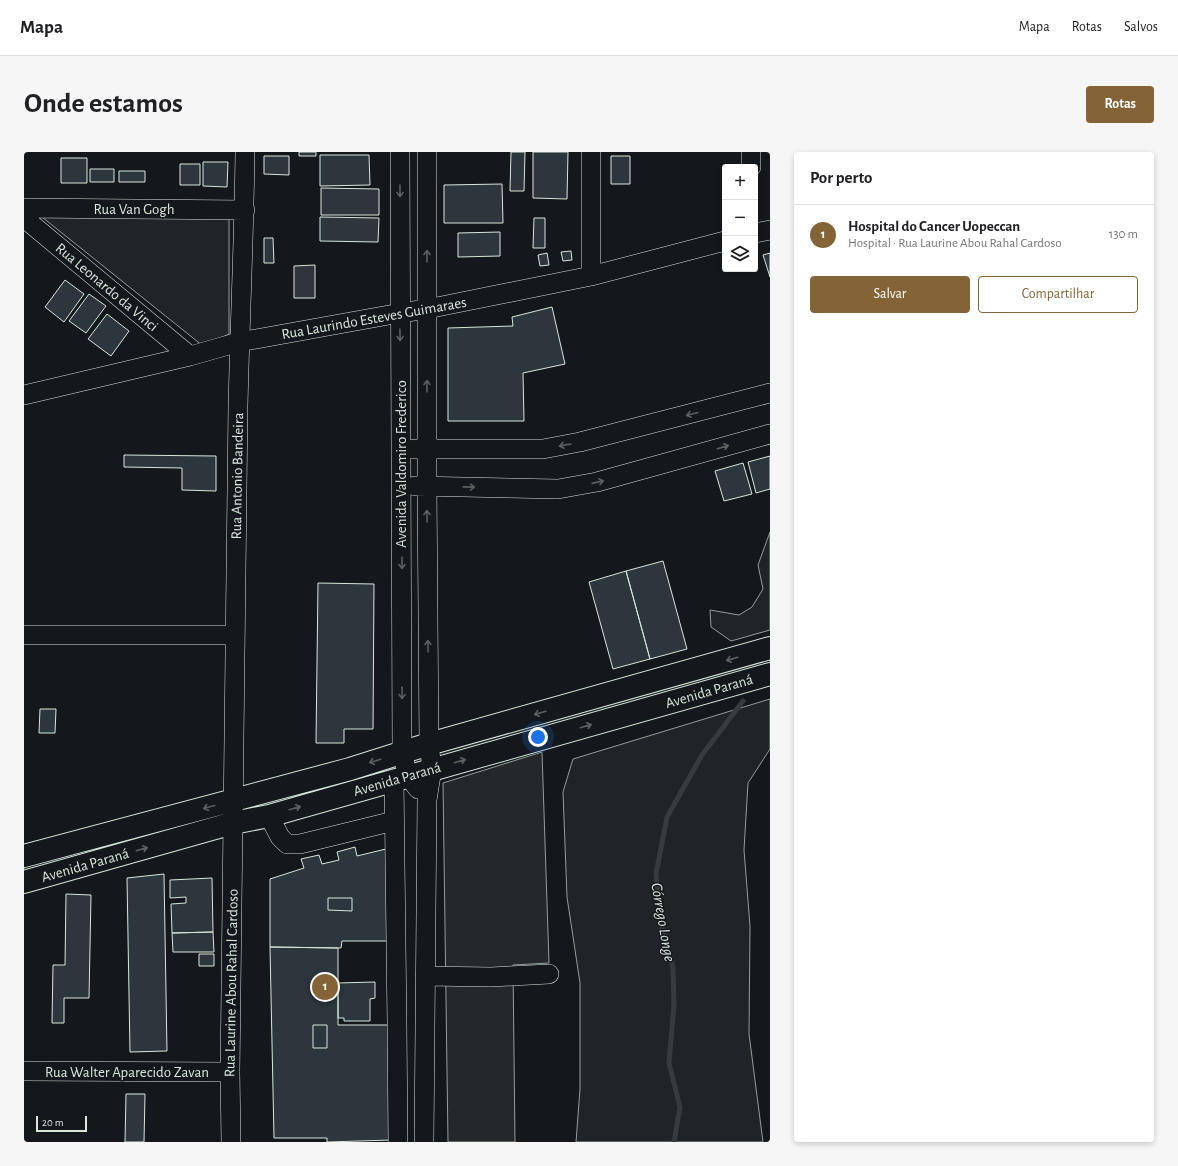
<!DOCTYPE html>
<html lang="pt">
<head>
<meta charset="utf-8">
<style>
	:root { --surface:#fff; --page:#f6f6f6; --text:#202124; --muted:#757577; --line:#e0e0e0; --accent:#846436 }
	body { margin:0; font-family:"Alegreya Sans",sans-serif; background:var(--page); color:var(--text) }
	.controls { position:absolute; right:12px; top:12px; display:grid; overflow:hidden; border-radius:4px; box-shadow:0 2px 6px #0003 }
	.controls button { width:36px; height:36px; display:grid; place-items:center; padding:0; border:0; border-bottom:1px solid var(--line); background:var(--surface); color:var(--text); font:20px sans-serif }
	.scale { position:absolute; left:12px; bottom:10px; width:51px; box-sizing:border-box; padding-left:4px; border:2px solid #d8e6dc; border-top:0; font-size:11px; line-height:14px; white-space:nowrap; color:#d8e6dc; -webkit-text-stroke:3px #14181c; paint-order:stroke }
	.you { position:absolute; left:514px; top:585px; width:14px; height:14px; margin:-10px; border:3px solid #fff; border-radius:50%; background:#1a73e8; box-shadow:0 0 0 6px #1a73e833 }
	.badge { display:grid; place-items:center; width:26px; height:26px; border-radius:50%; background:var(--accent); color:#fff; font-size:13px; font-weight:700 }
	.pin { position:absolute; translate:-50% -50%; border:2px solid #fff; box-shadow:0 1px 4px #0006 }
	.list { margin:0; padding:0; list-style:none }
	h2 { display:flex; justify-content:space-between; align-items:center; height:52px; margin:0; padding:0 16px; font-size:17px }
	h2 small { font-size:13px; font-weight:400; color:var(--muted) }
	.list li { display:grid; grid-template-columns:26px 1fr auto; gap:12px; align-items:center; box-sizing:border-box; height:60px; padding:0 16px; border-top:1px solid var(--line) }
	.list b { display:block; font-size:15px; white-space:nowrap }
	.list p { margin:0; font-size:13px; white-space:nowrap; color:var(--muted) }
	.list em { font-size:13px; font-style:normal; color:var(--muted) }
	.actions { display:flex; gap:8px; padding:12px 16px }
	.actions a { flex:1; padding:9px 0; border:1px solid var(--accent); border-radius:4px; text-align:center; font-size:14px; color:var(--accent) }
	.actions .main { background:var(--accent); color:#fff }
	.icon { flex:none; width:22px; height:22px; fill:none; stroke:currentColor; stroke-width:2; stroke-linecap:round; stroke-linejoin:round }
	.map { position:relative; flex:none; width:746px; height:990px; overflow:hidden; border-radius:4px }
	header { display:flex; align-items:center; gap:24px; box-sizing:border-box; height:56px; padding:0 20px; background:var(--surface); border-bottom:1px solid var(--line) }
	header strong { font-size:19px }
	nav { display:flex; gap:22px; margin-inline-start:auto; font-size:14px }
	.intro { display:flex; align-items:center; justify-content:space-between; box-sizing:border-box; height:96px; padding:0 24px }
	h1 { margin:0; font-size:28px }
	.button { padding:10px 18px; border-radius:4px; background:var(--accent); color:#fff; font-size:14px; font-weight:700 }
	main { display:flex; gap:24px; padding:0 24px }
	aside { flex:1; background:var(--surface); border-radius:4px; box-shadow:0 2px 6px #0003 }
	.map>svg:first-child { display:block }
	.green { fill:#202428; stroke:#939e99 }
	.parking { fill:#24282b; stroke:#939e99 }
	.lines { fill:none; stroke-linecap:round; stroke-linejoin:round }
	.stream { stroke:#363b3e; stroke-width:5 }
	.building { fill:#2c363c; stroke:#d8e6dc }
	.minor-casing { stroke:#d8e6dc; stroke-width:20 }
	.major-casing { stroke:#d8e6dc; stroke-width:24 }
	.minor { stroke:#14181c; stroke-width:19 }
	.major { stroke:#14181c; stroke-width:22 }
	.oneway { stroke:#59605f }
	.labels { text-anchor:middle; stroke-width:3; stroke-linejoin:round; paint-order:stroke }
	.street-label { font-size:15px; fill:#d8e6dc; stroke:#14181c }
	.water-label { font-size:16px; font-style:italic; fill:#d8e6dc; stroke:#14181c }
</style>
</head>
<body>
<header>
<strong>Mapa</strong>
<nav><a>Mapa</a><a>Rotas</a><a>Salvos</a></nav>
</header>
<div class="intro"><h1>Onde estamos</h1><a class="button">Rotas</a></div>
<main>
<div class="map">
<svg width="746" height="990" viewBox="0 0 746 990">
	<rect width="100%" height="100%" fill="#14181c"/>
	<!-- green -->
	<path class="green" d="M18,65H205V182L179,194Z
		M746,380V478L707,489L687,475L686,458L715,463L728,455L739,437L734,413Z
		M746,506V515L336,630L333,621Z
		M746,547V597L724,631L720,698L726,774L725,882L739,990H552L556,937V831L543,745L539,640L549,607Z
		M321,626L323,634L225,660L223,652Z
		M198,659L200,667L0,721V712Z"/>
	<!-- parking -->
	<path class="parking" d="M518,600L525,811L489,813L491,990H424L419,631Z"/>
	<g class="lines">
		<!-- stream -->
		<path class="stream" d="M650,990L656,955L645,911L650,852L649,816L637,772L632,722L643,665L678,603L719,549"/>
	</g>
	<!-- building -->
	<path class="building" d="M275,0H292V4H275Z
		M487,0H501L500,39H486Z
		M509,0H544L543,47L509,46Z
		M296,3H345L346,33L296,34Z
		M240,4H265V23L240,22Z
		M587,4H606V32H587Z
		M37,6H63V31H37Z
		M179,10H204L203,35L179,34Z
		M156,12H176V33H156Z
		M66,17H90V30H66Z
		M95,19H121V30H95Z
		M478,32L479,71H420V33Z
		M297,36L355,37V63H297Z
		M296,65L355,66L354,90L296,89Z
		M510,66H521V96H509Z
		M476,80V104L434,105V81Z
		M240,86H249L250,111H240Z
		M547,99L548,108L539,109L537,100Z
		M523,101L525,113L516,114L514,103Z
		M746,101V125L739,103Z
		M291,113V146H270V114Z
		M41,128L60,142L40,170L21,155Z
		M65,142L82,154L62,181L45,169Z
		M528,155L541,212L499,221L500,269H424V176L489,174L488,165Z
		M83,162L105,179L87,204L64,187Z
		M100,303L192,304V339L158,338V316L100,315Z
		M746,304V337L732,341L724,310Z
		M719,311L728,342L700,349L691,319Z
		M639,409L663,497L626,507L602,419Z
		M602,419L626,507L589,517L565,430Z
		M294,431L350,432L349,577H320V591H292Z
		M16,557H32L31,581H15Z
		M331,695L333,704L366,696L368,789H318L317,796L246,795V727L280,716L277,707L295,703L298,712L315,708L313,700Z
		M140,722L143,899L106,900L103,726Z
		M188,726L189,780L148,781L147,752L162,751V745L146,746V728Z
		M42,742L67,743L65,846H40V871H28L29,813H41Z
		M304,746H328V759L304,758Z
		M189,780L190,800H149L148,781Z
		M246,795L314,796V873H368V988L303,990V986H250Z
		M175,802H190V814H175Z
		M351,830V846L346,847V869H320V866H314V831Z
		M289,873H303V896H289Z
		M102,942H121L120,990H101Z"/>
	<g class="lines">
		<!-- minor casing -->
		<g class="minor-casing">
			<path id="minor" d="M376,0L378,601L384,624L394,637
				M567,0V124
				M727,15V0
				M0,56L221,58
				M0,66L166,204
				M731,81L746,78
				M0,243L166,204L215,190L376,161L403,157L567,124L701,89
				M390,297H519L556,290L746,241
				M391,334L534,337L573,330L746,282
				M0,483H211
				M370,628L373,872L374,990
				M245,664L256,685L263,692H276L370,669
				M401,824L467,825L525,822
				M0,919L206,920
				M207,990L206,920C209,698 211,476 214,254C216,169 220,85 221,0
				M400,990L403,648L408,617L405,592L403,334V0"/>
		</g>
		<!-- major casing -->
		<g class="major-casing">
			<path id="major" d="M0,704L326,617L405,592L746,496
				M0,730L209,671L245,664L746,522"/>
		</g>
		<!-- minor -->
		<use href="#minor" class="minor"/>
		<!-- major -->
		<use href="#major" class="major"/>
	</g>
	<!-- one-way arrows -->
	<defs><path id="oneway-shaft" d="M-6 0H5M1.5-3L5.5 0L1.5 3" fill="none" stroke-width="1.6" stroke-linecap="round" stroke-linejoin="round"/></defs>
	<g class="oneway">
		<use href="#oneway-shaft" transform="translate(376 39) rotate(90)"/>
		<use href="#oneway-shaft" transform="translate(403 104) rotate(-90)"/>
		<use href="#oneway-shaft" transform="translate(376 183) rotate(89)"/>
		<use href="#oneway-shaft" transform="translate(403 234) rotate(-90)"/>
		<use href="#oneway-shaft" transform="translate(668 262) rotate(165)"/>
		<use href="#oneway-shaft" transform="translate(541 293) rotate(170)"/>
		<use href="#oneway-shaft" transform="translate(699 295) rotate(-16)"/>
		<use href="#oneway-shaft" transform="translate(574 330) rotate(-13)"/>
		<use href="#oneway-shaft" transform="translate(445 335) rotate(1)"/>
		<use href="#oneway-shaft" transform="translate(403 364) rotate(-91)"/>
		<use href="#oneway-shaft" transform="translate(378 411) rotate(90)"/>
		<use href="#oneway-shaft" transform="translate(404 494) rotate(-91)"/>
		<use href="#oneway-shaft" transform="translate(708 507) rotate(164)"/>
		<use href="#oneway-shaft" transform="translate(378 541) rotate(90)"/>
		<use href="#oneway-shaft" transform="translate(516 561) rotate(164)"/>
		<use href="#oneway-shaft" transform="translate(562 574) rotate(-16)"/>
		<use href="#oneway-shaft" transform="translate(351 609) rotate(163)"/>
		<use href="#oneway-shaft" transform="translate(436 609) rotate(-16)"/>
		<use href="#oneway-shaft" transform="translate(185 655) rotate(165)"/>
		<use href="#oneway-shaft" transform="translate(271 656) rotate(-16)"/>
		<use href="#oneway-shaft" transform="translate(118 697) rotate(-16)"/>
	</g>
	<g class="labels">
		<!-- street labels -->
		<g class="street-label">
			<text x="110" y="62">Rua Van Gogh</text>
			<text transform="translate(83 135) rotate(40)" y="5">Rua Leonardo da Vinci</text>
			<text transform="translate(350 166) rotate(-10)" y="5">Rua Laurindo Esteves Guimaraes</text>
			<text transform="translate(377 312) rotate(-90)" y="5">Avenida Valdomiro Frederico</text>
			<text transform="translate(213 324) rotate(-89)" y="5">Rua Antonio Bandeira</text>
			<text transform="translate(685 539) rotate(-16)" y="5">Avenida Paraná</text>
			<text transform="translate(373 627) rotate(-16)" y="5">Avenida Paraná</text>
			<text transform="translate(61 713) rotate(-16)" y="5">Avenida Paraná</text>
			<text transform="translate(207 831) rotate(-89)" y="5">Rua Laurine Abou Rahal Cardoso</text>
			<text x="103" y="925">Rua Walter Aparecido Zavan</text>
		</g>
		<!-- water labels -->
		<g class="water-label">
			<text transform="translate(640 770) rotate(80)" y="6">Córrego Longe</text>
		</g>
	</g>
</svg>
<div class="controls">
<button>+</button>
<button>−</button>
<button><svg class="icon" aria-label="layers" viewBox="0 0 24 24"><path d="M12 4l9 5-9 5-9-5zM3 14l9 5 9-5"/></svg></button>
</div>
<div class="scale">20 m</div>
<div class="you"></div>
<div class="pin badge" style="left:301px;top:835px">1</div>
</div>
<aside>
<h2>Por perto<small></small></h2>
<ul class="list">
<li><span class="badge">1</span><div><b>Hospital do Cancer Uopeccan</b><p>Hospital · Rua Laurine Abou Rahal Cardoso</p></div><em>130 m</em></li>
</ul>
<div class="actions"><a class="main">Salvar</a><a>Compartilhar</a></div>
</aside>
</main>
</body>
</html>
